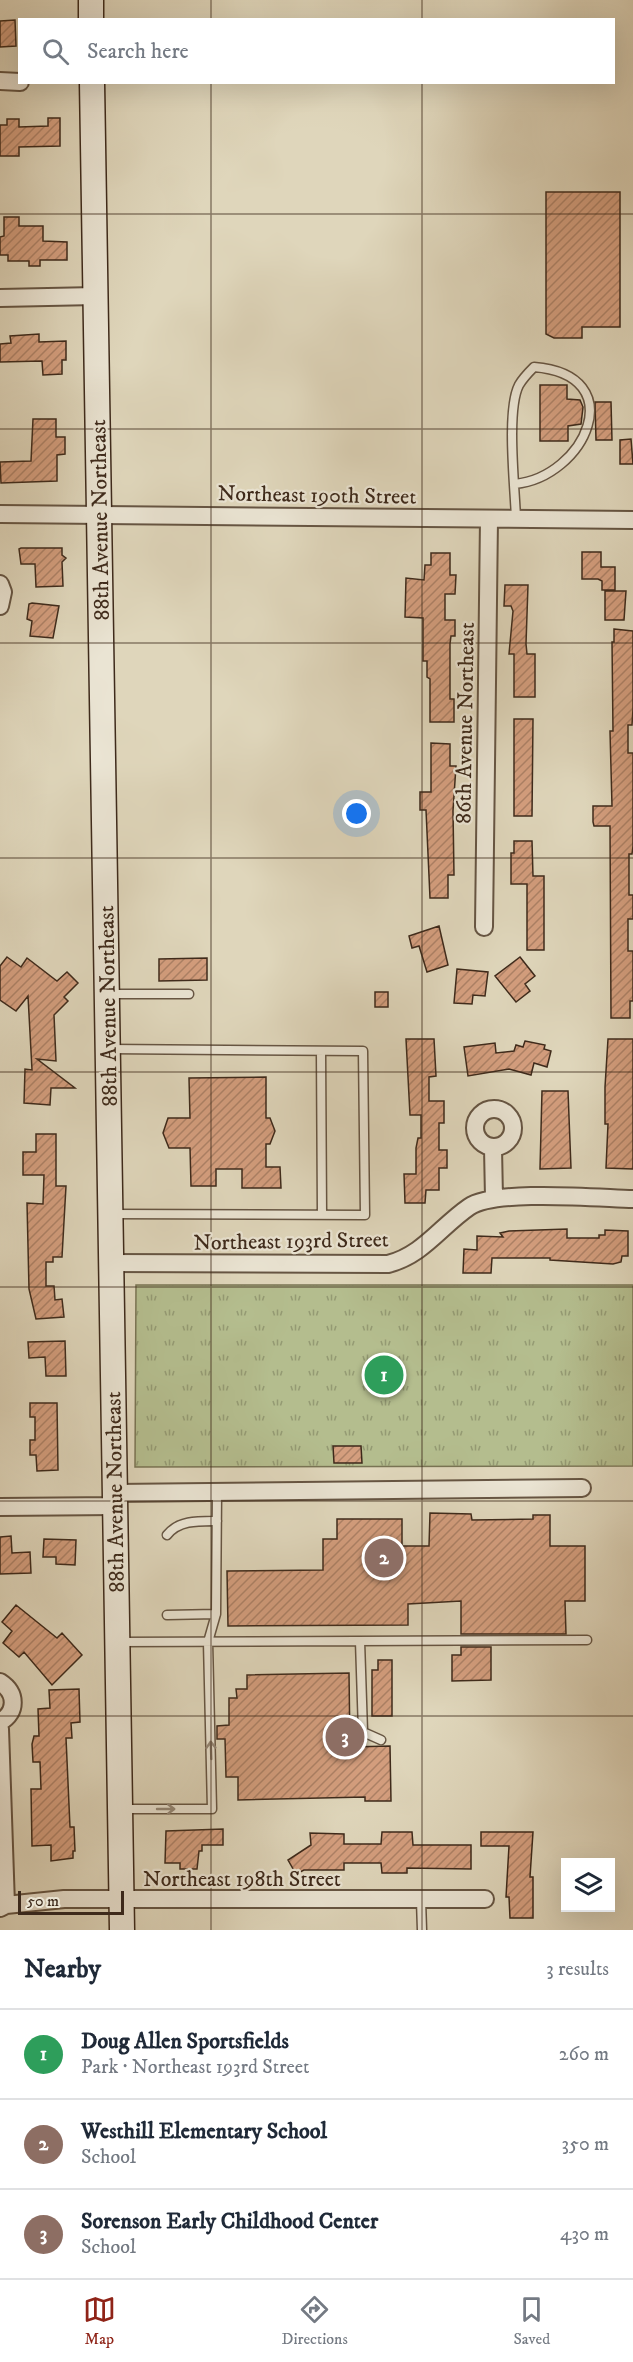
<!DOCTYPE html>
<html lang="en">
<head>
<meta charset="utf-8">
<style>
	:root { --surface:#fff; --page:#f2f2f3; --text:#1f2937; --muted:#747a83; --line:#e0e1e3; --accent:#8f2418 }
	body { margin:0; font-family:"IM FELL DW Pica",serif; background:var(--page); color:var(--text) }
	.controls { position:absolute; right:18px; bottom:18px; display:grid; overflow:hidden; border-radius:0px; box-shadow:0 6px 24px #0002 }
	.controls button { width:54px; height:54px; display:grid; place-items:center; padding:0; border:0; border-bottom:2px solid var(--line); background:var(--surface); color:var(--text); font:30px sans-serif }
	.scale { position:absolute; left:18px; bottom:15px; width:106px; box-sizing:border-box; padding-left:6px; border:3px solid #3e2a1b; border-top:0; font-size:16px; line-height:21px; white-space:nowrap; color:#3e2a1b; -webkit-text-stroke:4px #eae4d3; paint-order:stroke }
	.you { position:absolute; left:357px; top:814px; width:21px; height:21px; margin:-15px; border:4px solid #fff; border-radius:50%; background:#1a73e8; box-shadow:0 0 0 9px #1a73e833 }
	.badge { display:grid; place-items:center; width:39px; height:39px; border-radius:50%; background:var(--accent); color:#fff; font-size:20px; font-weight:700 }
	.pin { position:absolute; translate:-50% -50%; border:3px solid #fff; box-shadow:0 2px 6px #0006 }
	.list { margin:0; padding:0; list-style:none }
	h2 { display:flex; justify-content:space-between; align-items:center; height:78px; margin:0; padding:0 24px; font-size:26px }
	h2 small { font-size:20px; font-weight:400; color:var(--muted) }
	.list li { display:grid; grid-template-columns:39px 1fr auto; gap:18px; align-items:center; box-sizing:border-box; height:90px; padding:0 24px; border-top:2px solid var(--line) }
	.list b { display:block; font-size:22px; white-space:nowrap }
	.list p { margin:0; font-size:20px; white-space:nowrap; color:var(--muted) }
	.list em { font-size:20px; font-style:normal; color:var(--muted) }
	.icon { flex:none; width:33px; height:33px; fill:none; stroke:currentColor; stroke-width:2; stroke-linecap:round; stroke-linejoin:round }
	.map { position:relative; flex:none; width:633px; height:1930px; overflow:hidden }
	.search { position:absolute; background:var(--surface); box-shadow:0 6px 24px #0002; left:18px; right:18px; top:18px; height:66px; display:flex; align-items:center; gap:15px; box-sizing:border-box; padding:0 21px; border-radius:0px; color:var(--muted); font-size:22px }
	.sheet { height:348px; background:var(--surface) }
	nav { display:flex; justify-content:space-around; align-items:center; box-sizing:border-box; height:84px; border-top:2px solid var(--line); background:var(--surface); font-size:16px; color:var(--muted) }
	nav a { display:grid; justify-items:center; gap:3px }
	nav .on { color:var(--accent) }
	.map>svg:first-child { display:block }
	.park { fill:url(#park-tufts); stroke:#797454; stroke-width:1.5 }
	.building { fill:url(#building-hatch); stroke:#3e2a1b; stroke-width:1.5 }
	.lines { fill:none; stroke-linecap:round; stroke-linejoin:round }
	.lane-casing { stroke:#665543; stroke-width:11 }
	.street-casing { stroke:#665543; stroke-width:20 }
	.secondary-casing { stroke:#3e2a1b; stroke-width:27 }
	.lane { stroke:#eae4d3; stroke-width:8 }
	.street { stroke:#eae4d3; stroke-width:16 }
	.secondary { stroke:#eae4d3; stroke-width:24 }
	.oneway { stroke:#948777 }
	.grid { fill:none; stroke:#3e2a1b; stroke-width:1.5; stroke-opacity:0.55 }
	.labels { text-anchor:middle; stroke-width:4.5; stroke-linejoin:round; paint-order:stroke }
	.street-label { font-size:22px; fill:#3e2a1b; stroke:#eae4d3 }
</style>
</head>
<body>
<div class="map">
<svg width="633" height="1930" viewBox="0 0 633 1930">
	<defs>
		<pattern id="park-tufts" width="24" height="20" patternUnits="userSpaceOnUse" patternTransform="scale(1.5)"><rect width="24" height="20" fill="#b4bd8e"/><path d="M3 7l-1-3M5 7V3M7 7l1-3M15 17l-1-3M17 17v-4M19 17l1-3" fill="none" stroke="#949a73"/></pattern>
		<pattern id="building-hatch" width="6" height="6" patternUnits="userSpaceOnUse" patternTransform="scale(1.5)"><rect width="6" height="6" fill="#d49e7e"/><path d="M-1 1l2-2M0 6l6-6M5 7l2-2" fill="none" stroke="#ad8166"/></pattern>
	</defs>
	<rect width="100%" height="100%" fill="#dfd6bb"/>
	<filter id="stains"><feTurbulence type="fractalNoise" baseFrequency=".00333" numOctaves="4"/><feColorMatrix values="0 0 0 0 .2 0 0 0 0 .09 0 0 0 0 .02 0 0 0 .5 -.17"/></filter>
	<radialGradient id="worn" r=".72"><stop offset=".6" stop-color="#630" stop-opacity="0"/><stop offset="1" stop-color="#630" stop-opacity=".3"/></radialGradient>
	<!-- park -->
	<path class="park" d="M136,1285H633V1466L135,1467Z"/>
	<!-- building -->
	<path class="building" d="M15,20L16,46L0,47V21Z
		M48,118H60V146L19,147V156H0V125H7V119H19V127L48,126Z
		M546,192H620V327H582V338H554L546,334Z
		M4,217H19V226H43V241L67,242V260H40V266H29V261H8V255H0V237L4,236Z
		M39,334V342L66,341V360H62V374L43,375L42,361L0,362V344L11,343L10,336Z
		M540,385H567V399L580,400L583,407L581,424L568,426V441H540Z
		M595,402H611L612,440H596Z
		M33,419H56V437H65V454L57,455V481L1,483L0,462L31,461Z
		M631,439L633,464H620V440Z
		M21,548H62V555L66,558L62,562L63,586L36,587L35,564H21L19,549Z
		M582,552H601V567H615V590H602V581L598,579H582Z
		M431,553H450V575H456L455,594H445V620H455V636H451L450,644V699H454V722H430V679L427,677V661H423V618L405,617L406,578L424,580L425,565H431Z
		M505,585H528L526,644L527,654H535V697H514V654H509L513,611L511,606H504Z
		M605,591H626L624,620H605Z
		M32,603L59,606L53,638L30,636L32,621L27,619L29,604Z
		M614,629L633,631V709L632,725H628V753H633V846L632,854H629V895H633V919H628V951H633V1001H630V1018H611L610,826H594L593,822V806H612L610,731H613L612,642H614Z
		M514,719H533L532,816H514Z
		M431,743L450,744V766H456L453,811L454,875H448V898H430L426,810H420V792H431Z
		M514,841H532L533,876H544V950H527V884H511V853H514Z
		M439,926L448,965L427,972L419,946L412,948L409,936Z
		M7,957L21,967L27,958L57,981L67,972L78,983L64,997L68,1001L54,1015L56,1061L37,1059L75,1088H51L50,1105L24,1103L25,1069L32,1070L28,996L16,1011L0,1000V966Z
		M520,957L535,976L525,984L530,991L516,1002L495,976Z
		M207,958V980L159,981V959Z
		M457,969L488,972L485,996L473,995L472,1004L454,1003Z
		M375,992H388V1007H375Z
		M406,1039H434L436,1076L429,1077V1101H444V1123H439V1150H447V1168H439V1190H426L425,1203H405L404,1174H416V1148L418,1138H421V1115H410Z
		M608,1039H633V1169L606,1168L608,1124H605V1087Z
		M525,1041L545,1045L544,1049L551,1051L547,1067L534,1063L531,1075L509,1069L468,1076L464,1047L495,1043L496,1053L514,1051L516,1045L523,1047Z
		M266,1077V1118H270L275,1131L270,1144H266V1167H280L281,1188H242V1169H216V1186H191L190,1148H169L163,1133L168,1118H190L189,1078Z
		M542,1091H568L571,1168L540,1169Z
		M36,1134H56V1186H66L62,1257H53V1262H46V1286H54L55,1300L62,1299L64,1317L36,1319L29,1289L27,1203L43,1204L44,1175H23V1152H36Z
		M567,1229V1238H599V1235H605V1230L628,1231V1256H622L621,1262L613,1264L550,1260V1258H492L491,1273H463L464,1249L477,1250V1236L503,1237L500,1233L509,1231Z
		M65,1341L66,1376H46L45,1357L29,1358L28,1342Z
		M30,1403H57L58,1470L37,1471L36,1455H30V1440H35V1417H30Z
		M333,1446H361L362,1463H334Z
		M430,1513L471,1514L472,1520L533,1519V1515H550V1546H585V1601H565L566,1634H461V1601L408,1604V1625L228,1626L227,1571L323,1570V1539H337V1519H402V1546H429Z
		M11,1536L12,1553L30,1552L31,1573L0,1574V1537Z
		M44,1539L76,1540L75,1565L56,1564V1557H43Z
		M16,1605L57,1638L62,1633L82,1655L52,1685L24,1652L19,1657L3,1643L12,1631L2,1622Z
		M461,1647H491V1680L452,1681V1655H461Z
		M378,1660H392V1716H372V1670H378Z
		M349,1673L350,1747L390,1746L391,1801H365V1797L238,1800V1777H226L225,1739H217V1726L229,1725V1698H237L236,1689H247V1675Z
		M79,1689L80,1722L71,1723L72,1738H66L70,1827H74L75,1851H73V1858L51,1861V1845L32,1846L31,1789H41L40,1762H33L32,1744L34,1736H39L38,1709L50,1708L49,1690Z
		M223,1829V1845H202V1851H199L197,1869H180V1863H165L166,1831Z
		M382,1832H412L413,1845H471V1869L407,1868V1873H382L381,1863H344V1870H304L296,1874L288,1860L311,1845L310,1833L344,1834V1844H381Z
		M481,1832H533L530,1877H533V1918H510L509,1897H506L509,1846H481Z"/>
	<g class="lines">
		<!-- lane casing -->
		<g class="lane-casing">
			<path id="lane" d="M515,484C585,477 632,375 534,367C529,372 523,378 519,385C506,410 515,488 516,519
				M108,994H189
				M109,1049L363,1051L365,1215L112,1214
				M321,1051L322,1215
				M167,1535C179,1520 199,1521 217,1521
				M167,1615L216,1614
				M360,1641L363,1732L381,1740
				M119,1642L587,1640
				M123,1809H212L208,1642L216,1614L217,1493
				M421,1900L422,1930"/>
		</g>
		<!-- street casing -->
		<g class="street-casing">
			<path id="street" d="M0,81L20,82
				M0,298L96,296
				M0,514L633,520
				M0,584L3,592L0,606
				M484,927L489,519
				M475 1128a19 19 0 1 1 38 0a19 19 0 1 1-38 0Z
				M493,1148L494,1198
				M109,1263L388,1264C423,1255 440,1227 469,1207C496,1189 597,1198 633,1199
				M115,1493L582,1488
				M0,1507L115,1506
				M0,1682C17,1693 17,1712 0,1722
				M0,1729L6,1905
				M0,1908L6,1905L64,1899H485"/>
		</g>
		<!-- secondary casing -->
		<g class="secondary-casing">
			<path id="secondary" d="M91,0V20
				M92,82L122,1930"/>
		</g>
		<!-- lane -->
		<use href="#lane" class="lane"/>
		<!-- street -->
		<use href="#street" class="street"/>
		<!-- secondary -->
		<use href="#secondary" class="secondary"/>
	</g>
	<!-- one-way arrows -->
	<defs><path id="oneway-shaft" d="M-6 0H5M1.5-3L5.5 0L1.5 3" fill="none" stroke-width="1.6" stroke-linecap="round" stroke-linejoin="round" transform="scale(1.5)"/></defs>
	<g class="oneway">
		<use href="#oneway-shaft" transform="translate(211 1750) rotate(-92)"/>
		<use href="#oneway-shaft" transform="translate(166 1809)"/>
	</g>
	<!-- grid -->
	<path class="grid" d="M211,0V20M422,0V20M211,82V1930M422,82V1930M0,214H633M0,429H633M0,643H633M0,858H633M0,1072H633M0,1287H633M0,1501H633M0,1716H633"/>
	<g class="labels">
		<!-- street labels -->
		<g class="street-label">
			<text transform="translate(317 494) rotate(1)" y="8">Northeast 190th Street</text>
			<text transform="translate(99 520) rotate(-91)" y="8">88th Avenue Northeast</text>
			<text transform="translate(464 723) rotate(-89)" y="8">86th Avenue Northeast</text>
			<text transform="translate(107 1006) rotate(-91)" y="8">88th Avenue Northeast</text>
			<text transform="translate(291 1240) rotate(-1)" y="8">Northeast 193rd Street</text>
			<text transform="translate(114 1492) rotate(-91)" y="8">88th Avenue Northeast</text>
			<text x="242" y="1886">Northeast 198th Street</text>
		</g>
	</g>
	<rect width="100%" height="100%" filter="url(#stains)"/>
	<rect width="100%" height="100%" fill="url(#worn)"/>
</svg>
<div class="controls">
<button><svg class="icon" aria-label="layers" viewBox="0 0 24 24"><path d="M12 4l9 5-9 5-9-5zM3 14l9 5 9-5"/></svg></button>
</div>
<div class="scale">50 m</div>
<div class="you"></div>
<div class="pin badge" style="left:384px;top:1375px;background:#2e9e5b">1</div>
<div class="pin badge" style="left:384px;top:1558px;background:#8d6e63">2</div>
<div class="pin badge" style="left:345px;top:1737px;background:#8d6e63">3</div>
<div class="search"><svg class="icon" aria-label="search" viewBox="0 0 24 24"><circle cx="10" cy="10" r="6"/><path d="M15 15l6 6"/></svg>Search here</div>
</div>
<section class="sheet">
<h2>Nearby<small>3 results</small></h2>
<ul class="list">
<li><span class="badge" style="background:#2e9e5b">1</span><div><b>Doug Allen Sportsfields</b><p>Park · Northeast 193rd Street</p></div><em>260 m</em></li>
<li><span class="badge" style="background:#8d6e63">2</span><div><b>Westhill Elementary School</b><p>School</p></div><em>350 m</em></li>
<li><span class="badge" style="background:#8d6e63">3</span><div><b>Sorenson Early Childhood Center</b><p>School</p></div><em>430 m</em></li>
</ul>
</section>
<nav>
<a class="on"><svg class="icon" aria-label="map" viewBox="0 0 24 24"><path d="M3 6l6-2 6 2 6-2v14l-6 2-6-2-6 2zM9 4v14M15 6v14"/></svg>Map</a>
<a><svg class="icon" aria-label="directions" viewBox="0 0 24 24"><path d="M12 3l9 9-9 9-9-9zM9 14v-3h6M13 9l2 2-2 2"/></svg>Directions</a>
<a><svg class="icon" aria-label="saved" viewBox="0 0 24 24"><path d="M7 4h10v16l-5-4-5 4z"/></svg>Saved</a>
</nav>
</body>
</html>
